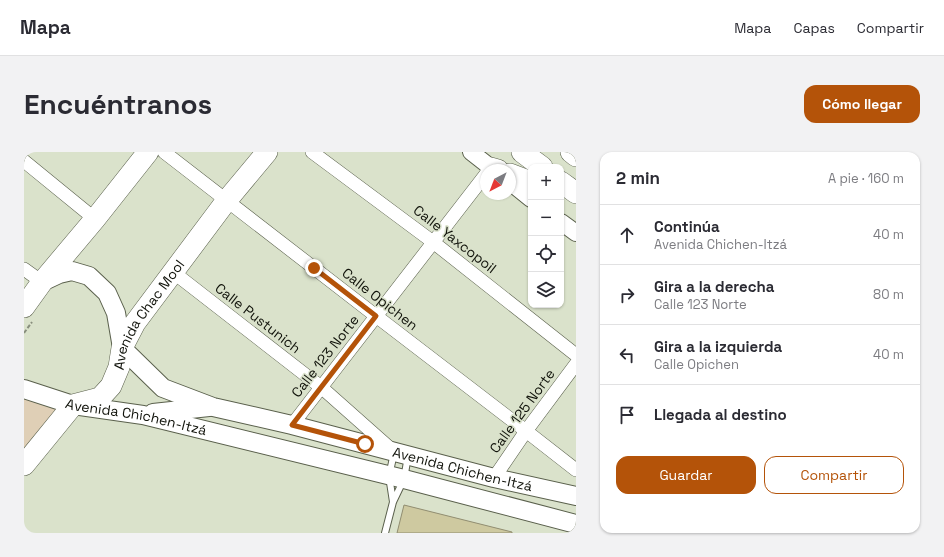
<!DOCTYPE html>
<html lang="es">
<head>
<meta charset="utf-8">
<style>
	:root { --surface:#fff; --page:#f2f2f3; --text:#2b2b33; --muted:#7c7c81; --line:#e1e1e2; --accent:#b45309 }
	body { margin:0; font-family:"Space Grotesk",sans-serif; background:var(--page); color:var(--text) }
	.controls { position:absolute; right:12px; top:12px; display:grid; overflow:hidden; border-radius:8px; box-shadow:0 1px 3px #0004 }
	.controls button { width:36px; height:36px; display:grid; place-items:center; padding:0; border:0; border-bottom:1px solid var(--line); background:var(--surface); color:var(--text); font:20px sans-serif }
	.compass { position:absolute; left:456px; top:12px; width:36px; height:36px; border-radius:50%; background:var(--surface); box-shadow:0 1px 3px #0004; rotate:222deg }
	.stop { position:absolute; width:12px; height:12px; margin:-9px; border:3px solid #b45309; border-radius:50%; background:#fff }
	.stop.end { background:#b45309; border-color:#fff; box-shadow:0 1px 4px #0008 }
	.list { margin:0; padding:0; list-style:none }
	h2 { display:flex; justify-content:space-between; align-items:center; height:52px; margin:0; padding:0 16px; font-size:17px }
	h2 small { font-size:13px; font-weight:400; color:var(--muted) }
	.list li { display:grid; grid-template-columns:26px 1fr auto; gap:12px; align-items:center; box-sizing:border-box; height:60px; padding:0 16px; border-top:1px solid var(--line) }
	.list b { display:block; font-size:15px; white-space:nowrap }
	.list p { margin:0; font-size:13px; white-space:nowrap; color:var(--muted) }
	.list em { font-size:13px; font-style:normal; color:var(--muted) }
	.actions { display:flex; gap:8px; padding:12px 16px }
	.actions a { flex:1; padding:9px 0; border:1px solid var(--accent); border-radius:12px; text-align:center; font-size:14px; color:var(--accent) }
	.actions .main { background:var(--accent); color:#fff }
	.icon { flex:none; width:22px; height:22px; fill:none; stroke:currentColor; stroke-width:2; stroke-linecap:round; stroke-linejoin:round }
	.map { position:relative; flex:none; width:552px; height:381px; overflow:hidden; border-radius:12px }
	header { display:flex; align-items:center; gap:24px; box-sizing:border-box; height:56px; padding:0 20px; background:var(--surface); border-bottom:1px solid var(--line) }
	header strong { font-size:19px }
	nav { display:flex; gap:22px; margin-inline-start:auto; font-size:14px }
	.intro { display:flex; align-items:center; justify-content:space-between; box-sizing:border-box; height:96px; padding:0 24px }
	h1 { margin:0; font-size:28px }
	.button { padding:10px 18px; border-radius:12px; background:var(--accent); color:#fff; font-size:14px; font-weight:700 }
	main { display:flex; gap:24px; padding:0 24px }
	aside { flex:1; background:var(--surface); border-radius:12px; box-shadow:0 1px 3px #0004 }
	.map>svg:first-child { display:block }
	.green { fill:#dfcfb6 }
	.building { fill:#cec9a0; stroke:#908d70 }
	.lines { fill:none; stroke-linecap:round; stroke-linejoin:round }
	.service-casing { stroke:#5a604c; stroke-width:8 }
	.minor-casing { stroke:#5a604c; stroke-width:14 }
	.tertiary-casing { stroke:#5a604c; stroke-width:18 }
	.secondary-casing { stroke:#5a604c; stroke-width:20 }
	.primary-casing { stroke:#5a604c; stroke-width:22 }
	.path { stroke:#888e7d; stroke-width:2; stroke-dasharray:4 2; stroke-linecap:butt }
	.service { stroke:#fff; stroke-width:6 }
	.minor { stroke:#fff; stroke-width:13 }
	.tertiary { stroke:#fff; stroke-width:16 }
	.secondary { stroke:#fff; stroke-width:18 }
	.primary { stroke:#fff; stroke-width:21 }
	.route { stroke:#b45309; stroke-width:5 }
	.labels { text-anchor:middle; stroke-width:3; stroke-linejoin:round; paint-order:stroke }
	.street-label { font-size:14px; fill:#10120a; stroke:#dae2cb }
</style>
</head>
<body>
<header>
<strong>Mapa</strong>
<nav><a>Mapa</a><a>Capas</a><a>Compartir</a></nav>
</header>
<div class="intro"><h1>Encuéntranos</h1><a class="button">Cómo llegar</a></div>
<main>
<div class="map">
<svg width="552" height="381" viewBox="0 0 552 381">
	<rect width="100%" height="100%" fill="#dae2cb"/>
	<!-- green -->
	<path class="green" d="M0,238L49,253L0,314Z"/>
	<!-- building -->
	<path class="building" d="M380,353L488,380V381H373Z"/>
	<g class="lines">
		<!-- service casing -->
		<g class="service-casing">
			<path id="service" d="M369,350L365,324L370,301
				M361,381L369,350L380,327L384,304"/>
		</g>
		<!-- minor casing -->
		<g class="minor-casing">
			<path id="minor" d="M140,0L352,164L502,279L552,318
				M288,0L409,90L552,203
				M0,9L71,67
				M0,117L18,130
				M149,120L297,235L368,298
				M268,273L462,22
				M470,326L502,279L552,212"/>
		</g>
		<!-- tertiary casing -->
		<g class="tertiary-casing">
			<path id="tertiary" d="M447,0L470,18
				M486,30L507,47
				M537,70L552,81"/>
		</g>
		<!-- secondary casing -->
		<g class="secondary-casing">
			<g id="secondary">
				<path id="s1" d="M18,130L35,122L48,119L65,124L83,141L92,161L98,196L139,236L189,255L268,273L470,326L552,344"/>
				<path id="s2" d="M0,237L49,253L119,263L380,327L552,372"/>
				<path d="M129,261L185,255"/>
			</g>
		</g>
		<!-- primary casing -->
		<g class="primary-casing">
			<g id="primary">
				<path d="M498,0L518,15"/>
				<path d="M547,0L552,4"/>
				<path d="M467,16L474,18"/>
				<path d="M486,22L507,30"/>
				<path d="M537,30L552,41"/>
				<path d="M0,155L18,130L71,67L124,0"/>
				<path id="s3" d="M0,313L49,253L76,246L87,234L95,215L98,196L111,171L203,48L243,0"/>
			</g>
		</g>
		<!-- path -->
		<path class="path" d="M0,181L8,170"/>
		<!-- service -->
		<use href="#service" class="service"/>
		<!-- minor -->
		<use href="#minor" class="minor"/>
		<!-- tertiary -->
		<use href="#tertiary" class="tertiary"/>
		<!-- secondary -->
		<use href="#secondary" class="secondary"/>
		<!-- primary -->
		<use href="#primary" class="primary"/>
	</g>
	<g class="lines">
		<!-- route -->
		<path class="route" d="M290,116L352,164L268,273L341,292"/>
	</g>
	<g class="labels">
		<!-- street labels -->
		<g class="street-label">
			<text transform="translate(431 87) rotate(38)" y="5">Calle Yaxcopoil</text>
			<text transform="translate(356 147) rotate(38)" y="5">Calle Opichen</text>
			<text dy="5" stroke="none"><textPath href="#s3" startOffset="203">Avenida Chac Mool</textPath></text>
			<text transform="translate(234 166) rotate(38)" y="5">Calle Pustunich</text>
			<text transform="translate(301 204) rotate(-52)" y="5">Calle 123 Norte</text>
			<text transform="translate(498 259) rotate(-54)" y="5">Calle 125 Norte</text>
			<text dy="5" stroke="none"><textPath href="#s2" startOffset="116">Avenida Chichen-Itzá</textPath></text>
			<text dy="5" stroke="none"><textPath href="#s1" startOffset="500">Avenida Chichen-Itzá</textPath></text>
		</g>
	</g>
</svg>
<div class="controls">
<button>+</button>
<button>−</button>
<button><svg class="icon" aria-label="locate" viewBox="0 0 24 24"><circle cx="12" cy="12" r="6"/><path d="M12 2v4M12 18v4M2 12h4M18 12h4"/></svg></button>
<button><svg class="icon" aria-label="layers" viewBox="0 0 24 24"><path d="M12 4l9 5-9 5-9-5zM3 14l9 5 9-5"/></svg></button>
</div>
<svg class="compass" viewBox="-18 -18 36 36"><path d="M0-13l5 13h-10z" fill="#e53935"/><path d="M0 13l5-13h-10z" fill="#7c7c81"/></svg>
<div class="stop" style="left:341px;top:292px"></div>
<div class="stop end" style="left:290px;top:116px"></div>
</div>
<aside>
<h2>2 min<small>A pie · 160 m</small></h2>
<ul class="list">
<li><svg class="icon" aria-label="ahead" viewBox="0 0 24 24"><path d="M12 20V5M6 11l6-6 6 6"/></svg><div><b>Continúa</b><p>Avenida Chichen-Itzá</p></div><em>40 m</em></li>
<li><svg class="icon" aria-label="right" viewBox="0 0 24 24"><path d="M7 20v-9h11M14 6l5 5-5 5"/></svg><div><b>Gira a la derecha</b><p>Calle 123 Norte</p></div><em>80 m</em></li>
<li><svg class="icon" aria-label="left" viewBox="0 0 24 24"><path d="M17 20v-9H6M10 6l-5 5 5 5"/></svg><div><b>Gira a la izquierda</b><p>Calle Opichen</p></div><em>40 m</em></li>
<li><svg class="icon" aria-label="arrive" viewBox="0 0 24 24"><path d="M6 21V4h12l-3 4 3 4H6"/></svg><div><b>Llegada al destino</b></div></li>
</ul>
<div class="actions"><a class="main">Guardar</a><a>Compartir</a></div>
</aside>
</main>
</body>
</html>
